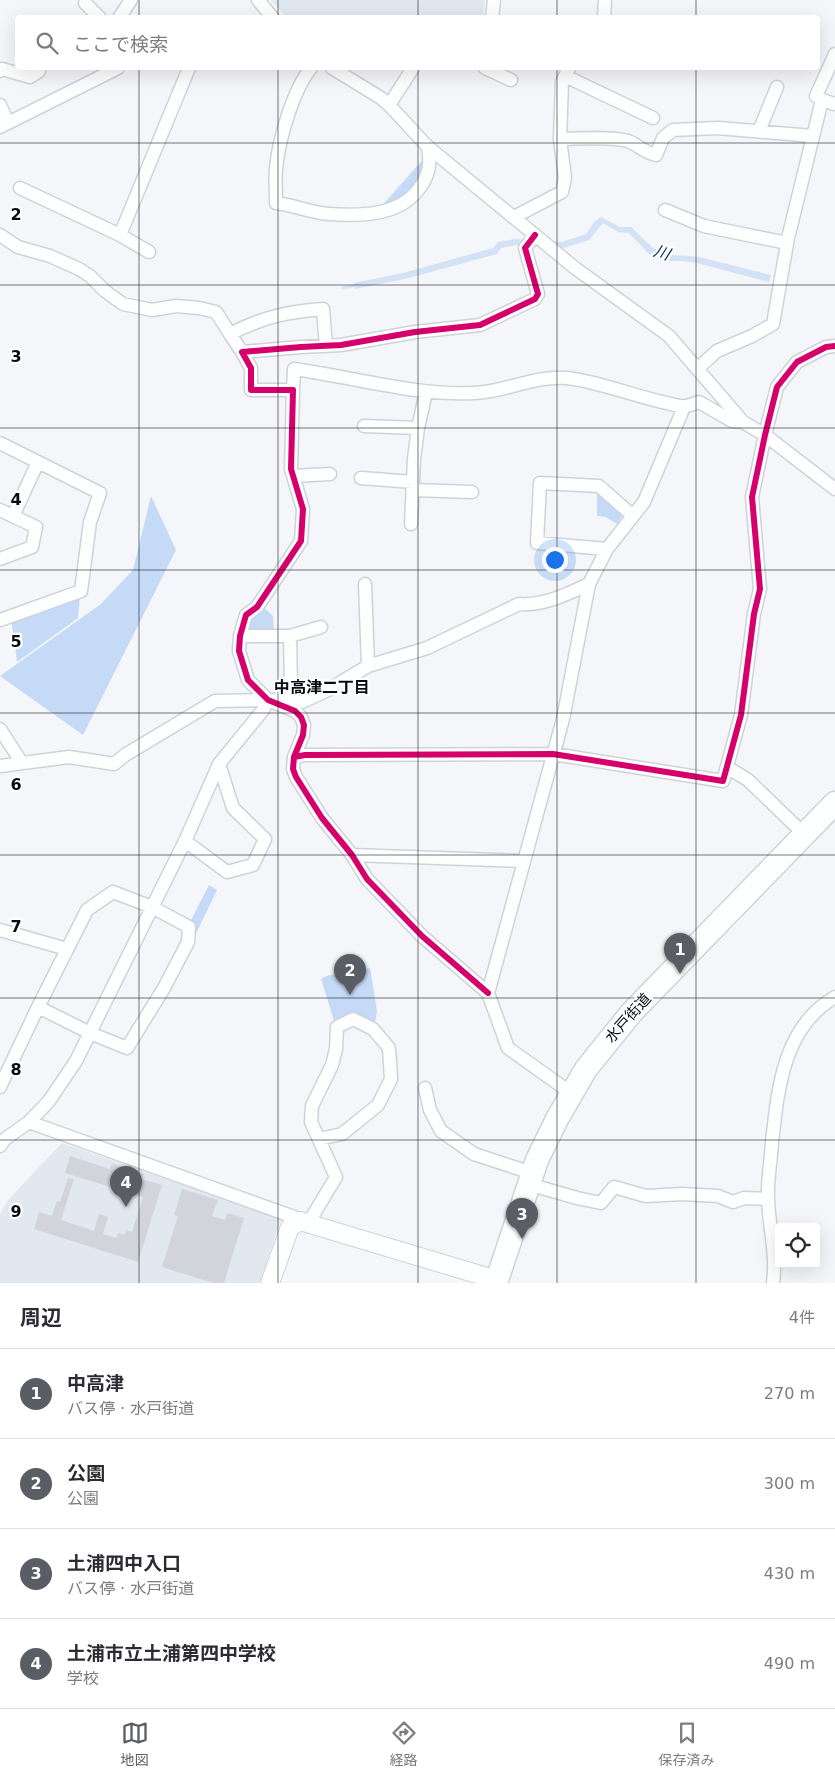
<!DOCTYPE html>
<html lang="ja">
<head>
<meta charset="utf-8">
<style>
	:root { --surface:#fff; --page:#f7f7f7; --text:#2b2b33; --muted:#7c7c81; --line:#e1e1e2; --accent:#5a5e64 }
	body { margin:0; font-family:"DejaVu Sans","Noto Sans JP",sans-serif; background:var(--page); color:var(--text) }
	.controls { position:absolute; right:15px; bottom:15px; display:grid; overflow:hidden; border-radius:5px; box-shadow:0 5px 20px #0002 }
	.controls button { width:45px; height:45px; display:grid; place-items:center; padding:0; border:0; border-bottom:1px solid var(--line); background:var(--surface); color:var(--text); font:25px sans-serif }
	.you { position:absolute; left:554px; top:559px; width:18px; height:18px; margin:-12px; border:4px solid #fff; border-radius:50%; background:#1a73e8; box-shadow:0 0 0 8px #1a73e833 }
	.badge { display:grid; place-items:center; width:32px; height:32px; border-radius:50%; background:var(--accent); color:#fff; font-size:16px; font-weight:700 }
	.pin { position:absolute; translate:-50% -41px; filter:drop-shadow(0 1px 2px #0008) }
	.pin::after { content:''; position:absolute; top:26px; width:18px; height:15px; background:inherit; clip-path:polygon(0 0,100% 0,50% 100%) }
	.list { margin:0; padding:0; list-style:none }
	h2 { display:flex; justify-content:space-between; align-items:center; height:65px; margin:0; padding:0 20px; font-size:21px }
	h2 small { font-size:16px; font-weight:400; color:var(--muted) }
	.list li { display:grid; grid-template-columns:32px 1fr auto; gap:15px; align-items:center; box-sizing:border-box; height:90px; padding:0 20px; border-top:1px solid var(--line) }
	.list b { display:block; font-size:19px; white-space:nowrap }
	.list p { margin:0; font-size:16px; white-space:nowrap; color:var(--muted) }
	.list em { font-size:16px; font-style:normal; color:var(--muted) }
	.icon { flex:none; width:28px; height:28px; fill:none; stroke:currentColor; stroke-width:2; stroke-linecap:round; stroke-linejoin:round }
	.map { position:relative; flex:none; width:835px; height:1283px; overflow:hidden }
	.search { position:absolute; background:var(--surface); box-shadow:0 5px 20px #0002; left:15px; right:15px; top:15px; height:55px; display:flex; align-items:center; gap:12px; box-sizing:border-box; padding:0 18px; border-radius:5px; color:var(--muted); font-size:19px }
	.sheet { height:425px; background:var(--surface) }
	nav { display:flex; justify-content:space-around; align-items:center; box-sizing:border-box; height:70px; border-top:1px solid var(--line); background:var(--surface); font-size:14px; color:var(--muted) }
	nav a { display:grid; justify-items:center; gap:2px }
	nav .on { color:var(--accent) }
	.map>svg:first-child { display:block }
	.built { fill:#e2e8f0 }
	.green { fill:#c5daf6 }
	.water { fill:#d4e2f5 }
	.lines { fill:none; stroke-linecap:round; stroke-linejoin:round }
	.stream { stroke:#d4e2f5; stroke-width:3 }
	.building { fill:#d1d5db }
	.street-casing { stroke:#cfd3d9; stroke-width:15 }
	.secondary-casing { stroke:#cfd3d9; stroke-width:20 }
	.highway-casing { stroke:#cfd3d9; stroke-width:25 }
	.street { stroke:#fdfefe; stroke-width:12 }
	.secondary { stroke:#fdfefe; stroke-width:18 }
	.highway { stroke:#fdfefe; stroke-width:22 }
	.cycleway-casing { stroke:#fff; stroke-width:9 }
	.cycleway { stroke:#d6006c; stroke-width:6 }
	.grid { fill:none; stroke:#070c14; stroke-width:1; stroke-opacity:0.55 }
	.labels { text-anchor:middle; stroke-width:4.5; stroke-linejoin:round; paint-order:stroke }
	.street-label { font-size:15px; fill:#070c14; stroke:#fff }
	.water-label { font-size:16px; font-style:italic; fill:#003166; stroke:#fff }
	.neighbourhood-label { font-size:16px; font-weight:bold; fill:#070c14; stroke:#fff }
	.grid-label { font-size:16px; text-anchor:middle; font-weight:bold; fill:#070c14; stroke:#fff; stroke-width:4.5; stroke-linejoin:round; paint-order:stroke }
</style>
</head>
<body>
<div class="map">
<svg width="835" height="1283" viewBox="0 0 835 1283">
	<rect width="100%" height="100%" fill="#f4f6f9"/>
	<!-- built -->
	<path class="built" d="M271,0H485L483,17L287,18Z
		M62,1143L281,1219L260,1283H0V1214L8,1200Z"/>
	<!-- green -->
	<path class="green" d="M427,155L414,201L378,210Z
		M597,492L623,515L617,524L606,517L597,516Z
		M151,496L176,550L83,735L0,676L101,604L133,570Z
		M80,595L78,618L17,662L11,618Z
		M261,605L273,616L274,634H243L250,617Z
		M209,885L217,890L191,944V920Z
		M370,968L377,1011L374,1029L353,1018L336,1027L321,979L326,976Z"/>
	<!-- water -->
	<path class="water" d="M601,217L620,227H631L653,248L673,255L699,257L771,275L769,282L697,263L682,261H671L649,254L629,233L618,232L603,223L589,240L564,248L517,245L501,248L497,254L405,279L355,289L354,283L403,273L493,248L498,242L515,239L562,242L586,234L595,221Z"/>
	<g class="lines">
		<!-- stream -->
		<path class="stream" d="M343,288L357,285"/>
	</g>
	<!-- building -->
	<path class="building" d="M70,1156L110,1169L112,1164L144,1174L142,1179L162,1185L138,1262L34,1229L39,1212L52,1216L57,1201L60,1202L68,1178L74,1179L61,1220L94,1231L99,1214L108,1217L103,1234L116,1238L118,1233L125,1235L126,1230L132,1232L143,1197L65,1173Z
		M182,1189L218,1200L212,1216L225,1220L227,1213L244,1218L224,1283H213L162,1267L178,1216L174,1215Z"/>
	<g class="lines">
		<!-- street casing -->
		<g class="street-casing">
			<path id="street" d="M258,0L273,18
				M85,3L100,18
				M119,18L131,0
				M492,18L494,0
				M604,18L605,0
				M311,68C293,90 279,139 276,168C275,179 276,192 276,203C294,205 312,213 329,214C360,216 398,216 418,190C429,177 431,164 428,147
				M332,68L381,98L389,105L428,147L575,268L669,336L743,422L765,435L835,489
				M485,68L511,80
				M0,71L2,69L30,77L39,71
				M565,76L653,118
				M822,100L816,96L835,54
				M0,105L8,123
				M389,105L413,68
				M0,127L118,68
				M759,131L777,87
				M560,139C578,139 611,136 628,141C637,144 643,152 656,155L663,138L673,130L718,128L813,136
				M20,188L120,235
				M665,210L704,226L787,243
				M514,217L562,192L565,178L560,139L562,82L569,68
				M0,235L18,247L50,256L79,269L90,276L105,291L123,304L152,310L176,306L199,308L216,312L230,334
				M149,252L120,235L189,68
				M242,352L230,334C263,317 286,312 323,309L326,346
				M697,369L717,351L752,336L773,324L788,238L822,100L835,104
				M293,390L294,369C353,377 415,396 474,393C506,392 535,375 567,378C600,382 631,395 662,402C669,403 678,407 685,406C689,406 695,403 699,402L732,421L743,422
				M364,426L418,428
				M0,443L100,493L90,522L81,591L0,620
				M293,476L330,474
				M361,478L413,482
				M413,490L472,492
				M0,510L36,527L32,547L0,559
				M13,516L38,462
				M411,524L414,459L418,428L426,392
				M607,549L537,543L540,483L599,486L633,516
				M365,584L368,666
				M240,636H290L321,627
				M277,700L291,688L290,636
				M0,729L22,763
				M294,757L305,755L553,754L723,781L741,715L754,614L760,589L752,497L765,435L777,387L797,362L826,347L835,346
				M0,766L69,757L114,764L125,755L215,701L268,700L302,702L328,690L368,666L427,648L519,604C544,606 567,594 589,584
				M727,767L748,780L804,834
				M185,841L227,872L253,865L265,839L233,808L219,764
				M352,855L524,861
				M0,930L67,949
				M488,993L422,936L367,879L352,855L322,818L296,777L293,769L294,757L303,735L304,725L301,717L295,711L268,700L248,680L239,651L240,636L246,615L257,607L301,541L303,509L291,469L293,390H251V368L242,352L301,347L341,345L415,332L480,325L535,299L538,294L525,248L535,235
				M0,1087L38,1007L87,910L113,892L152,907L189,927L188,942L164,988L127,1048L90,1033L38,1007
				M425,1088L430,1110L441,1131L474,1154L532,1173
				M571,1093L508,1048L488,993L563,719L589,584L607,549L644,502L684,407
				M29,1122L294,1217L297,1222
				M0,1146L5,1139L29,1122L49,1101L76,1061L185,841L219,764L263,710L268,700
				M528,1184L577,1198L601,1203L614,1187L646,1196L682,1194L718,1196L733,1202L744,1198L768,1199
				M309,1222L336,1177L311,1122L312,1106L332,1065L336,1049L337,1027L353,1019L373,1029L389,1048L391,1079L378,1105L342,1134L319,1139
				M773,1283C777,1254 769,1228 768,1199C767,1181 771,1161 772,1142C778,1089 783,1027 835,997"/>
		</g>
		<!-- secondary casing -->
		<g class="secondary-casing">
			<path id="secondary" d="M270,1283L290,1227L300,1221L497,1280"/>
		</g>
		<!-- highway casing -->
		<g class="highway-casing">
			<path id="highway" d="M496,1283L537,1160L557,1119L586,1069L632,1012L835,803"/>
		</g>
		<!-- street -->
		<use href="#street" class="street"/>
		<!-- secondary -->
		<use href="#secondary" class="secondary"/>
		<!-- highway -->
		<use href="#highway" class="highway"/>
		<!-- cycleway casing -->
		<g class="cycleway-casing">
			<path id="cycleway" d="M294,757L305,755L553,754L723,781L741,715L754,614L760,589L752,497L765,435L777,387L797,362L826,347L835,346
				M488,993L422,936L367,879L352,855L322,818L296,777L293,769L294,757L303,735L304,725L301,717L295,711L268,700L248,680L239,651L240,636L246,615L257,607L301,541L303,509L291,469L293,390H251V368L242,352L301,347L341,345L415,332L480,325L535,299L538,294L525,248L535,235"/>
		</g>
		<!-- cycleway -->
		<use href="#cycleway" class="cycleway"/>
	</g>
	<!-- grid -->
	<path class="grid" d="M139,0V18M278,0V18M418,0V18M557,0V18M696,0V18M139,68V1283M278,68V1283M418,68V1283M557,68V1283M696,68V1283M0,143H835M0,285H835M0,428H835M0,570H835M0,713H835M0,855H835M0,998H835M0,1140H835"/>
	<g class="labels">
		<!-- street labels -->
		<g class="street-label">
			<text transform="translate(628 1018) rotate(-48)" y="5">水戸街道</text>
		</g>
		<!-- water labels -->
		<g class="water-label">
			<text transform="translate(662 252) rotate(18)" y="6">川</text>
		</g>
		<!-- neighbourhood labels -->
		<g class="neighbourhood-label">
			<text x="322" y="693">中高津二丁目</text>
		</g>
	</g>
	<g class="grid-label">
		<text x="16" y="220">2</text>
		<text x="16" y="362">3</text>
		<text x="16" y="505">4</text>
		<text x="16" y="647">5</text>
		<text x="16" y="790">6</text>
		<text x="16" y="932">7</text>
		<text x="16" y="1075">8</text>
		<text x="16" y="1217">9</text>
	</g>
</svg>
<div class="controls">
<button><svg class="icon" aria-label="locate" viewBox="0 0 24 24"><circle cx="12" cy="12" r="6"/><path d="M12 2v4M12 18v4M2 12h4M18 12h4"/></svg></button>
</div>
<div class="you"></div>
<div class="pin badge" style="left:680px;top:974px">1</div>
<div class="pin badge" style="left:350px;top:995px">2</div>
<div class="pin badge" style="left:522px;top:1239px">3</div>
<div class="pin badge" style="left:126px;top:1207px">4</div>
<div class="search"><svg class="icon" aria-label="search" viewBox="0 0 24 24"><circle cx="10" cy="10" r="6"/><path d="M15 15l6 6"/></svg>ここで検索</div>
</div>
<section class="sheet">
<h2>周辺<small>4件</small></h2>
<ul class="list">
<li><span class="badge">1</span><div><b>中高津</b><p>バス停 · 水戸街道</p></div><em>270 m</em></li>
<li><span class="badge">2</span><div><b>公園</b><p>公園</p></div><em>300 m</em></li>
<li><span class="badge">3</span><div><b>土浦四中入口</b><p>バス停 · 水戸街道</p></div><em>430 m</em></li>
<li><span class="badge">4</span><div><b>土浦市立土浦第四中学校</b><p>学校</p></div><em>490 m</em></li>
</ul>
</section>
<nav>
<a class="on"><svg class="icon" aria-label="map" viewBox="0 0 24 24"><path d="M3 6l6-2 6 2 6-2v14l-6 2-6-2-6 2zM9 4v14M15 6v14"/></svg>地図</a>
<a><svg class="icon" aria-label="directions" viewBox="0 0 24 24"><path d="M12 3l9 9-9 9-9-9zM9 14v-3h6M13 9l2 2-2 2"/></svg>経路</a>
<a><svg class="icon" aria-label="saved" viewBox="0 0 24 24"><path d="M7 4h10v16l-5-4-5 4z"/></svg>保存済み</a>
</nav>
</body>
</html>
